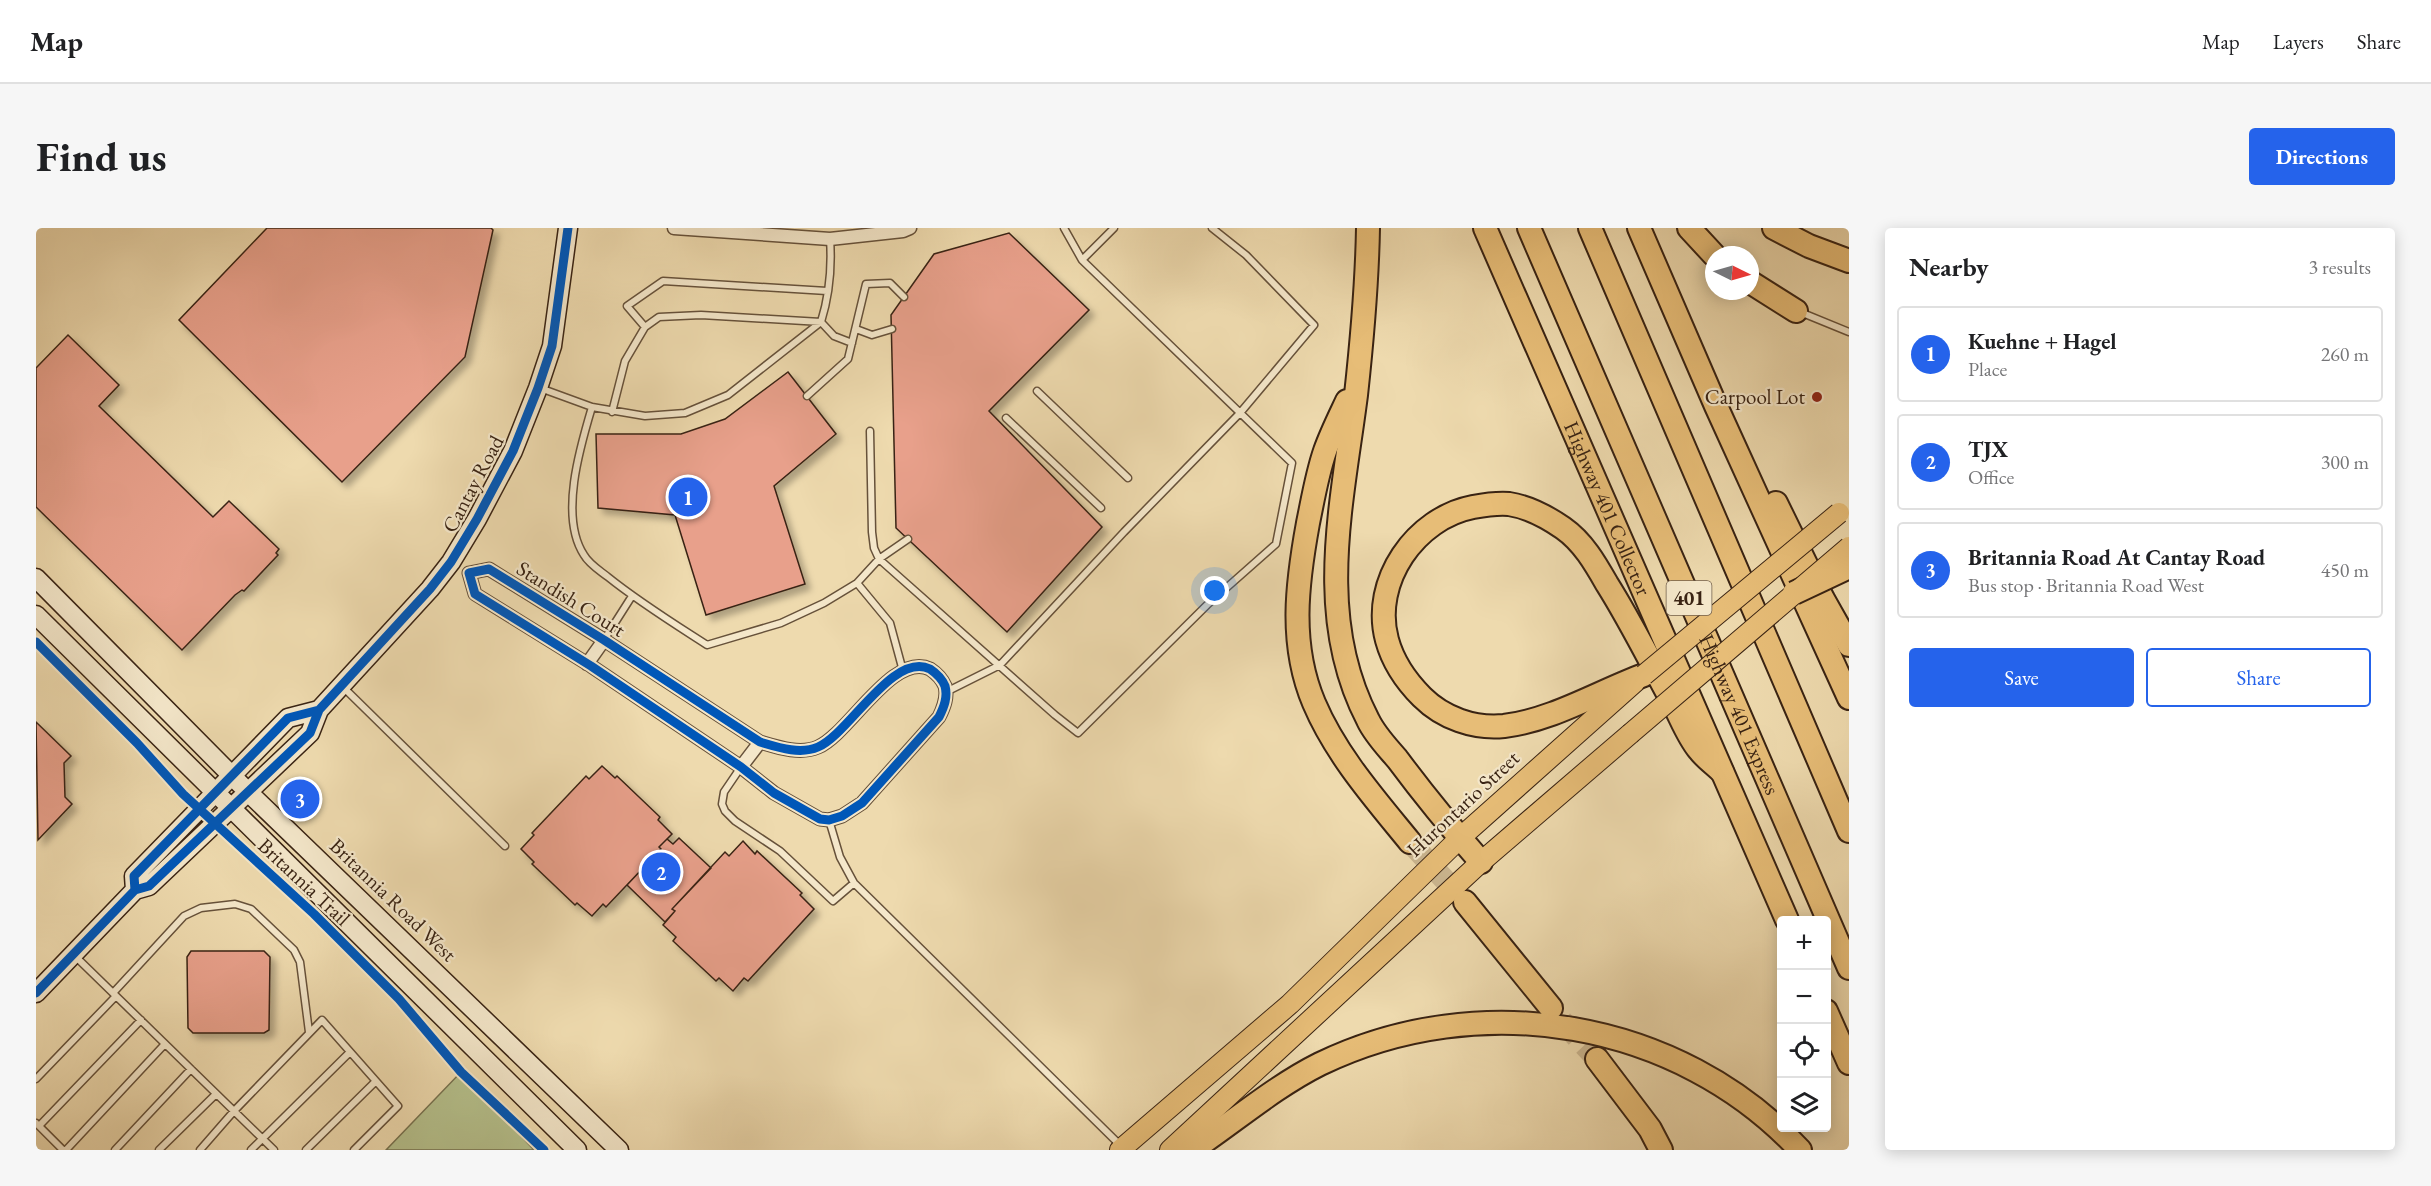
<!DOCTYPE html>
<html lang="en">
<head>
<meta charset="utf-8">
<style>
	:root { --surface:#fff; --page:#f6f6f6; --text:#202124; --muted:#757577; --line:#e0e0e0; --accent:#2563eb }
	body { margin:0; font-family:"EB Garamond",serif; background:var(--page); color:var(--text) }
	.controls { position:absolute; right:18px; bottom:18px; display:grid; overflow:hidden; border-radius:6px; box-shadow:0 3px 15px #0003 }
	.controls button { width:54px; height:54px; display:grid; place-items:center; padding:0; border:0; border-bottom:2px solid var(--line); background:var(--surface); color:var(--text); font:30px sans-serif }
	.compass { position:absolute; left:1669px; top:18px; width:54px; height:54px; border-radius:50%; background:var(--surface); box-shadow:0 3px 15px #0003; rotate:95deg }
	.you { position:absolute; left:1179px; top:363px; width:21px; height:21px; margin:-15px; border:4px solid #fff; border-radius:50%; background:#1a73e8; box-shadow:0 0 0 9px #1a73e833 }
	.badge { display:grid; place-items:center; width:39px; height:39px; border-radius:50%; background:var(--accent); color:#fff; font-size:20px; font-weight:700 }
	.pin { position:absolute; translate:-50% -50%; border:3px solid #fff; box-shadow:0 2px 6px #0006 }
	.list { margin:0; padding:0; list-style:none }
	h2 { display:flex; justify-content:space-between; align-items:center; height:78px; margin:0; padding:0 24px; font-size:26px }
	h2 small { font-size:20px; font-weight:400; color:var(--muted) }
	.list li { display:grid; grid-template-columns:39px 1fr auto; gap:18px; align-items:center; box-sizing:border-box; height:96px; margin:0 12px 12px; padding:0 12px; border:2px solid var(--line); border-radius:6px }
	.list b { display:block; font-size:22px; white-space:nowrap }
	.list p { margin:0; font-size:20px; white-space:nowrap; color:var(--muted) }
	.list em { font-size:20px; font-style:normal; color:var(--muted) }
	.actions { display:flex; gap:12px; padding:18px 24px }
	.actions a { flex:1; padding:14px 0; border:2px solid var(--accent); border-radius:6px; text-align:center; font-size:21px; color:var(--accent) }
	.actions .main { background:var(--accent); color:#fff }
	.icon { flex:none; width:33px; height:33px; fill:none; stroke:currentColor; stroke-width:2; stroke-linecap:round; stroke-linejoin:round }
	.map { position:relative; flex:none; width:1813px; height:922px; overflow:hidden; border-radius:6px }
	header { display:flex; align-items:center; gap:36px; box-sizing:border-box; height:84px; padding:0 30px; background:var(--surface); border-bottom:2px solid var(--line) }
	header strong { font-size:28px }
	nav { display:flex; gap:33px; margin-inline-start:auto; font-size:21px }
	.intro { display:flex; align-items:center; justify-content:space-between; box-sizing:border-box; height:144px; padding:0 36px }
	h1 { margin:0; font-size:42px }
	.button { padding:15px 27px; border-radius:6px; background:var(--accent); color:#fff; font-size:21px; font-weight:700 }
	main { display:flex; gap:36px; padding:0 36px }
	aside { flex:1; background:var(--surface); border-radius:6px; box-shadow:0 3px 15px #0003 }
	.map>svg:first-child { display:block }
	.green { fill:#b5c08c; stroke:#777250; stroke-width:1.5 }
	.building { fill:#e8a08b; stroke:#392313; stroke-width:1.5; filter:url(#shadow) }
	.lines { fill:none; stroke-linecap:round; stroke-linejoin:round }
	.highway-tunnel { stroke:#cab58f; stroke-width:22; stroke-dasharray:22 11; stroke-linecap:butt }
	.lane-casing { stroke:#66513a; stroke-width:9 }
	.street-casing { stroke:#66513a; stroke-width:15 }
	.secondary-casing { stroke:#392313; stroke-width:21 }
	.primary-casing { stroke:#392313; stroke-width:22 }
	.highway-casing { stroke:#392313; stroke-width:26 }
	.lane { stroke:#f4e7ca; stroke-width:6 }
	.street { stroke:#f4e7ca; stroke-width:12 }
	.secondary { stroke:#f4e7ca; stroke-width:18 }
	.primary { stroke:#e7bd77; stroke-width:20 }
	.highway { stroke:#e7bd77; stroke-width:22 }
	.primary-bridge-casing { stroke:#392313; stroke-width:22; stroke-linecap:butt }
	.highway-bridge-casing { stroke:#392313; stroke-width:26; stroke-linecap:butt }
	.primary-bridge { stroke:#e7bd77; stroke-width:20 }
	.highway-bridge { stroke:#e7bd77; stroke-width:22 }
	.cycleway-casing { stroke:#f4e7ca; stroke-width:13 }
	.cycleway { stroke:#0057b8; stroke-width:9 }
	.poi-dot { fill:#8f2418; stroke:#f4e7ca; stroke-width:2 }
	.labels { text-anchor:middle; stroke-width:4.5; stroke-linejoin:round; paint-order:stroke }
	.shield { fill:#f4e7ca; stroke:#715e4a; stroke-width:1.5 }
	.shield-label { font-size:20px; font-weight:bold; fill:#392313 }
	.poi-label { font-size:21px; fill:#392313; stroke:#f4e7ca; text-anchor:end }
	.street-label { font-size:21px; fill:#392313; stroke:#f4e7ca }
</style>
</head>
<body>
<header>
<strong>Map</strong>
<nav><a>Map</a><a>Layers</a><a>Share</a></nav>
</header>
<div class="intro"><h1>Find us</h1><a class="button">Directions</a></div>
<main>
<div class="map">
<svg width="1813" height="922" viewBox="0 0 1813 922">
	<defs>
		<filter id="shadow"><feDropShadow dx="5.5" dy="5.5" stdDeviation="3" flood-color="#0004"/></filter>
	</defs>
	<rect width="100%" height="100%" fill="#eedaae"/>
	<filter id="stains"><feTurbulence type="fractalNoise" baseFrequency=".00333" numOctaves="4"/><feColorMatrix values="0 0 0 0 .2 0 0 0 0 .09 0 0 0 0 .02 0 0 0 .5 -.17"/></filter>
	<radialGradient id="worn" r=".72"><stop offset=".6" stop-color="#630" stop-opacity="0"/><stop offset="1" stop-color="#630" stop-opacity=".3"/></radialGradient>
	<!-- green -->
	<path class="green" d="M425,844L498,922H350Z"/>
	<!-- building -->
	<path class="building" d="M231,0H455L457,2L429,129L306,254L143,92Z
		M973,5L1053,82L953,183L1066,299L971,404L860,300L855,87L898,26Z
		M32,107L83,157L63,178L177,289L193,273L243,321L240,325L242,327L208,363L206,362L199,367L146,422L0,279V140Z
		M752,144L800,206L738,258L769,356L670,387L639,287L562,280L560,206H645L689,191Z
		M0,494L35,528L28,535L29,569L36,576L2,612Z
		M566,538L579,550L581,548L624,589L622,592L636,606L623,619L625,621L570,679L567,676L556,688L541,675L539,677L496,636L498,634L485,621L498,607L496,605L550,548L553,551Z
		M643,610L675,640L636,681L639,683L629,694L591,657L625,621L623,619L631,611L637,616Z
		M707,613L719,626L721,623L766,665L764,667L778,681L712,753L708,750L697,763L683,750L680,753L637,713L640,709L627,697L639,683L636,681L689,624L693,628Z
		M155,723H228L234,729L233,802L228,805H157L152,800L151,729Z"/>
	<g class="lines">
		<!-- highway-tunnel -->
		<path class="highway-tunnel" d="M1374,614L1429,674
			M1526,793L1561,831"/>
		<!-- lane casing -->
		<g class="lane-casing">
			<path id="lane" d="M794,11C796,39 793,68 785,94L798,108L816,115
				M1046,32L1078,0
				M1764,84L1813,104
				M609,99L591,78L627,53L791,63
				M820,101L836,107L856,101
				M504,160L556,179C544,219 523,289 548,327C553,336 563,342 572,349C603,374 637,395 671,417L745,395L788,375L821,355
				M1001,163L1092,250
				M771,168L812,131L830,56L854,55L868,69
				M556,179L609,188L649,185L692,167L785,94
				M576,184L589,133L609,99L623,89L665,87L785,94
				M970,190L1065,280
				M834,203L836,304L838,320L843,331L1019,487L1042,505L1171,377L1240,316L1256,235L1046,32L1028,0
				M568,412L596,368
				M867,443L854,395L821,355L843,331L872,311
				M308,460L469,618
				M910,464L964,437L1088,304L1204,185L1278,97L1210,27L1176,0
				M705,539L688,564L686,576L689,583L699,593L744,623L797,673L818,655
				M793,592L804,629L818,655L1085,918
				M40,729L238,922
				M77,765L148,688L165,680L199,676L215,681L258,722L264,734L273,804
				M0,851L80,768
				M0,895L27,922
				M3,898L105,792
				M30,922L128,817
				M79,922L155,841
				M123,922L180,866
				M164,922L198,883L286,792L362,878L318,922
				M215,922L314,824
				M270,922L340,853"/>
		</g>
		<!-- street casing -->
		<g class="street-casing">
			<path id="street" d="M638,0L794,11L867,3L874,0
				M453,341L568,412L724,514C741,519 764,527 782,519C813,506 857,423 894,441C900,445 906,451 909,458C912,469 908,479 903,489L826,575L806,588L793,592L784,591L738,565L705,539L555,438L439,366L433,345Z
				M551,436L568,412
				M705,539L724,514"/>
		</g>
		<!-- secondary casing -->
		<g class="secondary-casing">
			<path id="secondary" d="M0,350L212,564L583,922
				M0,387L541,922
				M99,662L98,648L252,490L283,482
				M0,765L99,662L113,658L274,505L283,482L394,361L415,334L441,291L477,223L502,160L516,118L532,0"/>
		</g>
		<!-- primary casing -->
		<g class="primary-casing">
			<path id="primary" d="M1084,922L1254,776L1424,610L1599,454
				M1134,922L1445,634L1594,506"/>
		</g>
		<!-- highway casing -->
		<g class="highway-casing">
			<g id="highway">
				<path d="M1332,0C1331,56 1326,112 1320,167C1306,276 1278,389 1332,492C1339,507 1352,520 1362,532C1388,567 1416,601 1445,634"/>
				<path id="s1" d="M1449,0L1751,692"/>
				<path id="s2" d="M1493,0L1813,740"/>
				<path d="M1554,0L1813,603"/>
				<path d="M1603,0L1680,178L1813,470"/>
				<path d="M1653,0L1678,27"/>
				<path d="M1738,0L1773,18L1813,33"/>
				<path d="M1714,54L1760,83"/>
				<path d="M1311,173C1303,190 1295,206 1289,223C1281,246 1277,271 1272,295C1261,355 1253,416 1278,475C1300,527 1339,571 1374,614"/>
				<path d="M1740,275L1787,371L1813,417"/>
				<path d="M1608,447C1562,464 1517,492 1468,498C1438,501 1407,490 1386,469C1369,452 1357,434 1351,412C1335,353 1380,290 1437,279C1448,277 1462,275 1473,276C1493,279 1511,289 1527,300C1547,314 1559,335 1571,356C1595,394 1615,435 1637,475C1645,490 1652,509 1663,522C1669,530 1679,537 1686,544"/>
				<path d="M1429,674L1515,780"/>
				<path d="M1790,783L1813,835"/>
				<path d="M1561,831L1614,901L1625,922"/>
				<path d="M1156,922C1198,894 1238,859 1284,836C1443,759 1642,791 1764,922"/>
			</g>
		</g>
		<!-- lane -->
		<use href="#lane" class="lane"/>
		<!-- street -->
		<use href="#street" class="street"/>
		<!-- secondary -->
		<use href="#secondary" class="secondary"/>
		<!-- primary -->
		<use href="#primary" class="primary"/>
		<!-- highway -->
		<use href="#highway" class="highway"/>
		<!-- primary-bridge casing -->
		<g class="primary-bridge-casing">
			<path id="primary-bridge" d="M1608,447L1803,285
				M1594,506L1813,319"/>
		</g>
		<!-- highway-bridge casing -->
		<g class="highway-bridge-casing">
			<path id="highway-bridge" d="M1758,365L1813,339"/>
		</g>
		<!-- primary-bridge -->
		<use href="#primary-bridge" class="primary-bridge"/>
		<!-- highway-bridge -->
		<use href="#highway-bridge" class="highway-bridge"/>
		<!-- cycleway casing -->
		<g class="cycleway-casing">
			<path id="cycleway" d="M453,341L568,412L724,514C741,519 764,527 782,519C813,506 857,423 894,441C900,445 906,451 909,458C912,469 908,479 903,489L826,575L806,588L793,592L784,591L738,565L705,539L555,438L439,366L433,345Z
				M0,414L101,515L147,566L278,686L363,771L425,844L508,922
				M99,662L98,648L252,490L283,482
				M0,765L99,662L113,658L274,505L283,482L394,361L415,334L441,291L477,223L502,160L516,118L532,0"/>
		</g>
		<!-- cycleway -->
		<use href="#cycleway" class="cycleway"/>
	</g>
	<!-- markers -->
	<circle class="poi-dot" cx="1781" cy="169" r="6"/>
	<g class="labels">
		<!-- shield labels -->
		<rect class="shield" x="1630.5" y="353" width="45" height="34" rx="4.5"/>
		<g class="shield-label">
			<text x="1653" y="377">401</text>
		</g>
		<!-- poi labels -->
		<g class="poi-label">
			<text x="1769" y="176">Carpool Lot</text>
		</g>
		<!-- street labels -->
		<g class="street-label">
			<text transform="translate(437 256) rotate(-62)" y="7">Cantay Road</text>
			<text dy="7" stroke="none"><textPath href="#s1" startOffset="306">Highway 401 Collector</textPath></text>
			<text transform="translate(535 371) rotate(32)" y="7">Standish Court</text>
			<text dy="7" stroke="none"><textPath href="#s2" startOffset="530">Highway 401 Express</textPath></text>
			<text transform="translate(1427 576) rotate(-43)" y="7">Hurontario Street</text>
			<text transform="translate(268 654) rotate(43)" y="7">Britannia Trail</text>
			<text transform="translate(357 672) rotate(44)" y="7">Britannia Road West</text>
		</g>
	</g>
	<rect width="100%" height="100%" filter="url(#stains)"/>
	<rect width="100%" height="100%" fill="url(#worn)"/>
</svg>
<div class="controls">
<button>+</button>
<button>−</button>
<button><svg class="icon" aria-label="locate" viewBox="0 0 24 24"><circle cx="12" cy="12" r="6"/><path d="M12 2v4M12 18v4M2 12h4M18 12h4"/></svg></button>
<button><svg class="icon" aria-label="layers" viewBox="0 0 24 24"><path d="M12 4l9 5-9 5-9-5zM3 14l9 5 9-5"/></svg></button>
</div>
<svg class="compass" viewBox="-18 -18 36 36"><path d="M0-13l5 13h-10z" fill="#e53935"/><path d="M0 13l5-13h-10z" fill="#757577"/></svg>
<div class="you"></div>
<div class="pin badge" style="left:652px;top:269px">1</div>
<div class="pin badge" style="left:625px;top:644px">2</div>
<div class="pin badge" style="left:264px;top:571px">3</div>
</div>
<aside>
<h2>Nearby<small>3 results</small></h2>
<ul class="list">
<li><span class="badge">1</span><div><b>Kuehne + Hagel</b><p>Place</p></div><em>260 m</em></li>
<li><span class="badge">2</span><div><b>TJX</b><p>Office</p></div><em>300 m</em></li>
<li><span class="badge">3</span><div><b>Britannia Road At Cantay Road</b><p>Bus stop · Britannia Road West</p></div><em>450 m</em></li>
</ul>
<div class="actions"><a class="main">Save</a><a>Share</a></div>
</aside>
</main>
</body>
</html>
